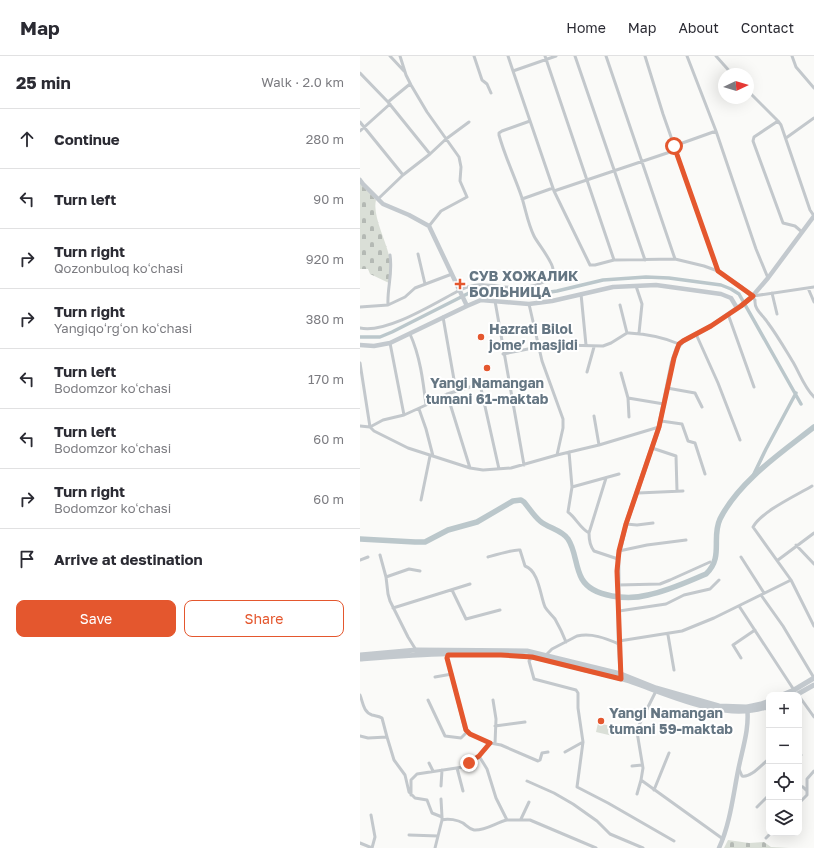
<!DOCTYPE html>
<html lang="en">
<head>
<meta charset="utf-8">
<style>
	:root { --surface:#fff; --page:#f7f7f7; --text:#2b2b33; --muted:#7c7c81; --line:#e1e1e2; --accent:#e4572e }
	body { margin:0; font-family:"Golos Text",sans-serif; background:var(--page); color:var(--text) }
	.controls { position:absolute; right:12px; bottom:12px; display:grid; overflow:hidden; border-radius:8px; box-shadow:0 4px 16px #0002 }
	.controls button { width:36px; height:36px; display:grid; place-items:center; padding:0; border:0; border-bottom:1px solid var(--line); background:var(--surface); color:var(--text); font:20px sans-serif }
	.compass { position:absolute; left:358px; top:12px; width:36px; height:36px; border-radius:50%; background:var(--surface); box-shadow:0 4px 16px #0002; rotate:86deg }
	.stop { position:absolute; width:12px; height:12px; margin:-9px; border:3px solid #e4572e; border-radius:50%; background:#fff }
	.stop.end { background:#e4572e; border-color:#fff; box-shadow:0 1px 4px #0008 }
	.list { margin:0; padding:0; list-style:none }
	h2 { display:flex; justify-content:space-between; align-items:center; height:52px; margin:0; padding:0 16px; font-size:17px }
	h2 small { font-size:13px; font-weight:400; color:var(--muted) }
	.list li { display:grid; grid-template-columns:26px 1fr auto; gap:12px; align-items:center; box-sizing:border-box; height:60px; padding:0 16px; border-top:1px solid var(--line) }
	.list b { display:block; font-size:15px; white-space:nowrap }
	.list p { margin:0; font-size:13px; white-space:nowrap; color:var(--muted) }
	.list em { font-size:13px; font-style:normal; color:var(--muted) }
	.actions { display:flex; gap:8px; padding:12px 16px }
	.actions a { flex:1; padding:9px 0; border:1px solid var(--accent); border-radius:8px; text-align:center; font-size:14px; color:var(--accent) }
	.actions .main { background:var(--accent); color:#fff }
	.icon { flex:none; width:22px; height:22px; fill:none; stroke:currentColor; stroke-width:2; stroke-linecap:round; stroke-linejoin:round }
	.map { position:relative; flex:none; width:454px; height:792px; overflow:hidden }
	header { display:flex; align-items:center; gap:24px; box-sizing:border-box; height:56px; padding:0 20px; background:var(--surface); border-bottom:1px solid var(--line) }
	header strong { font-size:19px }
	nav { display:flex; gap:22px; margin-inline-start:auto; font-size:14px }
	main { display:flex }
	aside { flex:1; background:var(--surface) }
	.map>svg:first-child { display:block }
	.cemetery { fill:url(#cemetery-stones) }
	.pitch { fill:#dadfd7 }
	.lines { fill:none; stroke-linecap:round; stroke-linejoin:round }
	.canal { stroke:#bbc7cb; stroke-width:3.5 }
	.river { stroke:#bbc7cb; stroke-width:5.5 }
	.street { stroke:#c3c8cc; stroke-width:3 }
	.secondary { stroke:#c3c9ce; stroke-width:4.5 }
	.primary { stroke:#c3c9ce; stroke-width:5 }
	.route { stroke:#e4572e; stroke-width:5 }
	.poi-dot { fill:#e4572e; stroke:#fff; stroke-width:1.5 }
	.labels { text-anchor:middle; stroke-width:4; stroke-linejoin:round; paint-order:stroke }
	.poi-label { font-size:14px; font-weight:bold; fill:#657683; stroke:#fff; text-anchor:start }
</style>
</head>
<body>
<header>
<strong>Map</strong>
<nav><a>Home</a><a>Map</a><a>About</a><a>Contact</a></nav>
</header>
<main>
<aside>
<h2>25 min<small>Walk · 2.0 km</small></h2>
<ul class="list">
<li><svg class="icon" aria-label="ahead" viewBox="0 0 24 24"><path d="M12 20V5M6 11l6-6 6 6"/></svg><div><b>Continue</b></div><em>280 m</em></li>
<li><svg class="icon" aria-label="left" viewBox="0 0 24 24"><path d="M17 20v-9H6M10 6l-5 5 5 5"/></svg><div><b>Turn left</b></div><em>90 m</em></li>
<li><svg class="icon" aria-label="right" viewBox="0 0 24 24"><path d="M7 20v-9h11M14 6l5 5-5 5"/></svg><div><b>Turn right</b><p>Qozonbuloq koʻchasi</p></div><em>920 m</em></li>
<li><svg class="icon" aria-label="right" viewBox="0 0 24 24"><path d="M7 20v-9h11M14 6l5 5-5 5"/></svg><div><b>Turn right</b><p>Yangiqoʻrgʻon koʻchasi</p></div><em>380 m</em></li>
<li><svg class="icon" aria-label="left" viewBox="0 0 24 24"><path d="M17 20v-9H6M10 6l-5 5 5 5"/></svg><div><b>Turn left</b><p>Bodomzor koʻchasi</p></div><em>170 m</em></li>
<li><svg class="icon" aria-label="left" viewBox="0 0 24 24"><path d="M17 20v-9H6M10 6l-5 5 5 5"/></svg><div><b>Turn left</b><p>Bodomzor koʻchasi</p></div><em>60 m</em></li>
<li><svg class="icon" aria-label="right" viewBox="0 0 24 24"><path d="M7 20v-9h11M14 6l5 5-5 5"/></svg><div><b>Turn right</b><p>Bodomzor koʻchasi</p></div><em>60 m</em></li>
<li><svg class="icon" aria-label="arrive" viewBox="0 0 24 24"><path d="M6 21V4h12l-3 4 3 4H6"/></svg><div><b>Arrive at destination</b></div></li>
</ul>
<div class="actions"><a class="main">Save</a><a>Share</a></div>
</aside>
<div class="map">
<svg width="454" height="792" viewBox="0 0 454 792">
	<defs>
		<pattern id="cemetery-stones" width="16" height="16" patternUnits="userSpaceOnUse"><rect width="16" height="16" fill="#dadfd7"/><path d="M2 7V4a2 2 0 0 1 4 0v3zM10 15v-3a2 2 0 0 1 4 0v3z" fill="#b4b9b4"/></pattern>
	</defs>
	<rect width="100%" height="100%" fill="#fafaf8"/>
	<!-- cemetery -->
	<path class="cemetery" d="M0,126L16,144C12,160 27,186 30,204C31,211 29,219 29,227L10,218L8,213H0Z
		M368,784L389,787L404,786L411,791L429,792H364Z"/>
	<!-- pitch -->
	<path class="pitch" d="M238,667L255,671L253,680L236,676Z"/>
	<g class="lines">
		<!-- canal -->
		<path class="canal" d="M0,281H20L32,276L109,237L116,236H131L146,239H170L197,235L243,224L286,221L309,222L361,229L371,233L379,238L441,348
			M392,422L406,393L436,337"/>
		<!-- river -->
		<path class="river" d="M0,483L55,486H65L88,474L117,466L153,445L161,444L164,446C169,452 174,460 180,465C188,472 202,474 208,483C216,495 215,511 222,523C233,542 269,544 288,539C308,535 327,526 346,518C364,501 351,482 360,463C379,425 421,397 454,371"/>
		<!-- street -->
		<path class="street" d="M30,0L44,15
			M40,0L46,19L51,29L67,56L99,101L101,111L100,125L107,141L81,155L69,170
			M114,0L122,24L127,28L131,37
			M148,0L153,15
			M185,0L254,204
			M196,0L153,15L194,135L230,209H235L254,204L315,203L344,210L358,215L382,231L395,244C394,254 403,259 408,267C417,279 425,293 433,306C440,318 444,331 454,341
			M215,0L285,204
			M246,0L315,203
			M285,0L303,58L358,215
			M327,0L356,75L396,193L408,222
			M356,0L372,18
			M432,0L436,11L454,32
			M0,17L28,46L70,98L86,83L109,66
			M388,35L418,65L421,69L450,154L454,160
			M28,46L50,28
			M418,65L394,81L393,85L423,167L435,170L442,176
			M0,66L43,119L18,143
			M0,75L30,48
			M426,82L454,62
			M314,90L356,75
			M43,119L70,98
			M194,135L316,94
			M162,143L193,132
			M58,198L65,228
			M276,230L282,248L279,277
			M448,232L454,246
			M412,237L417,258
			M221,238L226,289
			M393,240L454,231
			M135,245L164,409
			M169,248L182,305L203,363V372L197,399
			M28,249C27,232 33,217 30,199
			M260,249L267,277
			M0,251L28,249L45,241L55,232L92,218
			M368,258L394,331
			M83,261L96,335
			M0,272C26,278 75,247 98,235C124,221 141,235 167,231C176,230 192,225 193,214C194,207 178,188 174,180C168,168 166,155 162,142C155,121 145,101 139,79V77L142,75L170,65
			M50,278C60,300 63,324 66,349L87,338L120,328L139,413
			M336,278L358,327L380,384
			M30,287L44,359
			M143,298L178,291L201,289L243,290L251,287L267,277H269C287,278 303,281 319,288
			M0,307L10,371L23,364L44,359L66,349
			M227,316L234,291
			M261,317L268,342L269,361
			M307,332L335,337L342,351
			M87,338L110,412
			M268,342L304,348
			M59,353L66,373L73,400
			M234,360L239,389
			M301,365L322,368L328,385L335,387L345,418
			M0,370L10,371L14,375L48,392L110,412L123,414L151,412L197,399L239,389L299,371
			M292,392L316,400L317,435
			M209,396L212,431L208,456C216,462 220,472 229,477
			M246,422L229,477C229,483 230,490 234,495L258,503
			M452,430C437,439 402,455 393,471L431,524L454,570
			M212,431L259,418
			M278,437L323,435
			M61,444L70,400
			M266,468L277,469L293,467
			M436,489L454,508
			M259,495L287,489L326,484
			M20,499L26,521L28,538L30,545L48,581L56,594
			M128,501C135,499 155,493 160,494L165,510C179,515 180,539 185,551C188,556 192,559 195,563C199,570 203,578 206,586
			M381,501L404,537
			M0,504L8,501
			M418,504L454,477
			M26,521L49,513L60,515
			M258,529L300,528L310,524L350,506
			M92,534L106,563L140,554
			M401,539L423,570L454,622
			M379,550L434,634
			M33,552L110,528
			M259,555L306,548L324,539L350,533L359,524
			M308,579L314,614
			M259,585L322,575L354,562L431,524
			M88,599L87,602L105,674L108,677L130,687L119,700L127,713L136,742L147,764H170L236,792
			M186,599L192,593L217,580C232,577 245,582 259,588
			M172,601L169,605L174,623L216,634L218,637V652L223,686L217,731L248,747L314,785
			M381,602L373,589L395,574
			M75,621L92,618
			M296,635L280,667L277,676L283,712L281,724L363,783
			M0,639C3,646 3,656 12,659C16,660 19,660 22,662L27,681
			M439,640L454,661
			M68,644L85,680L101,682L107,676
			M133,644L136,663L135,688
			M405,651L409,656
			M135,670L165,666
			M0,680L8,682L27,681L34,704L45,719L49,736L55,742L67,744L72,757L82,761V764L75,792
			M130,687L141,689L178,705L180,704L182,697L188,696
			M205,696L223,686
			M439,696L441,699L439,702
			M69,707L73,715
			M272,710L282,709
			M97,712L103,735
			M379,713L382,720C391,722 402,708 409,703
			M167,725L194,737L213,748L237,765L250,778L283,792
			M81,730L82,714
			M439,730L443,731L446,734
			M294,734L309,697
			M277,738L281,724
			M51,739V724L57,718L103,711L119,700
			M81,743L82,761
			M439,747L447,739V723L454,715
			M397,751L409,739
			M11,759L15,781L12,792
			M161,763L169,746
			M82,764C88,762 98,764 103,767C107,770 109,773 114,774C125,775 137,766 147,764
			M49,779L78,780
			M406,782L411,777
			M0,787L12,792"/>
		<!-- secondary -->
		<path class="secondary" d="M0,124L3,128L23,148L49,159L69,170L107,250
			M0,289L14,290L30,287L107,250L121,244L169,248L192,245L253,231L296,229L361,238L371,242L377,252
			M261,620L259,588L258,501L266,468L299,371L312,307L317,292L323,285L351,270L390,243L408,222L454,160
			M359,792C370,768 373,740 378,715C382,694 390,672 387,651"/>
		<!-- primary -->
		<path class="primary" d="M0,599L56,594L167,595L261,618L296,632L359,650L387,651L401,648L409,645
			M0,603C54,599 118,594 172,601C189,604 206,609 222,613C238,617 254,620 269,625C310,639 366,667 409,650
			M422,639L434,634L454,622
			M436,639L454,629"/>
	</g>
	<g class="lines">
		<!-- route -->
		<path class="route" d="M109,707L119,700L130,687L110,678L106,674L87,602L88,599H141L172,601L261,623L257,515L259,495L266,468L299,371L314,302L319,288L323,285L351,270L381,250L393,240L358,215L314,90"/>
	</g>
	<!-- markers -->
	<g class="poi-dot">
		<path d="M98 222h4v4h4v4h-4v4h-4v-4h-4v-4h4z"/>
		<circle cx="121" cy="281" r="4"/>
		<circle cx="127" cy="312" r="4"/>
		<circle cx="241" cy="665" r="4"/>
	</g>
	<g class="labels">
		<!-- poi labels -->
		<g class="poi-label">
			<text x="109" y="225">СУВ ХОЖАЛИК<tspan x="109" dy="16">БОЛЬНИЦА</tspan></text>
			<text x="129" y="278">Hazrati Bilol<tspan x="129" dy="16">jome’ masjidi</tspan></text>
			<text x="127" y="332" text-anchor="middle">Yangi Namangan<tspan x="127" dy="16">tumani 61-maktab</tspan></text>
			<text x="249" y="662">Yangi Namangan<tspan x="249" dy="16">tumani 59-maktab</tspan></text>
		</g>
	</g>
</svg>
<div class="controls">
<button>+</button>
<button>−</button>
<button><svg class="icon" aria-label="locate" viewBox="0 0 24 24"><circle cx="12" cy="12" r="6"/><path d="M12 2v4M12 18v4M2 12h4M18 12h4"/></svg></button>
<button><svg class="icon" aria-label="layers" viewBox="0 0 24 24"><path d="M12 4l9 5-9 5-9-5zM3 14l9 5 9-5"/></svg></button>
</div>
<svg class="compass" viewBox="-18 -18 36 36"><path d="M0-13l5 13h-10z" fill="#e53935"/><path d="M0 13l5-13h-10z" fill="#7c7c81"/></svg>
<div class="stop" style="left:314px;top:90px"></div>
<div class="stop end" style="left:109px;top:707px"></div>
</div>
</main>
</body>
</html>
